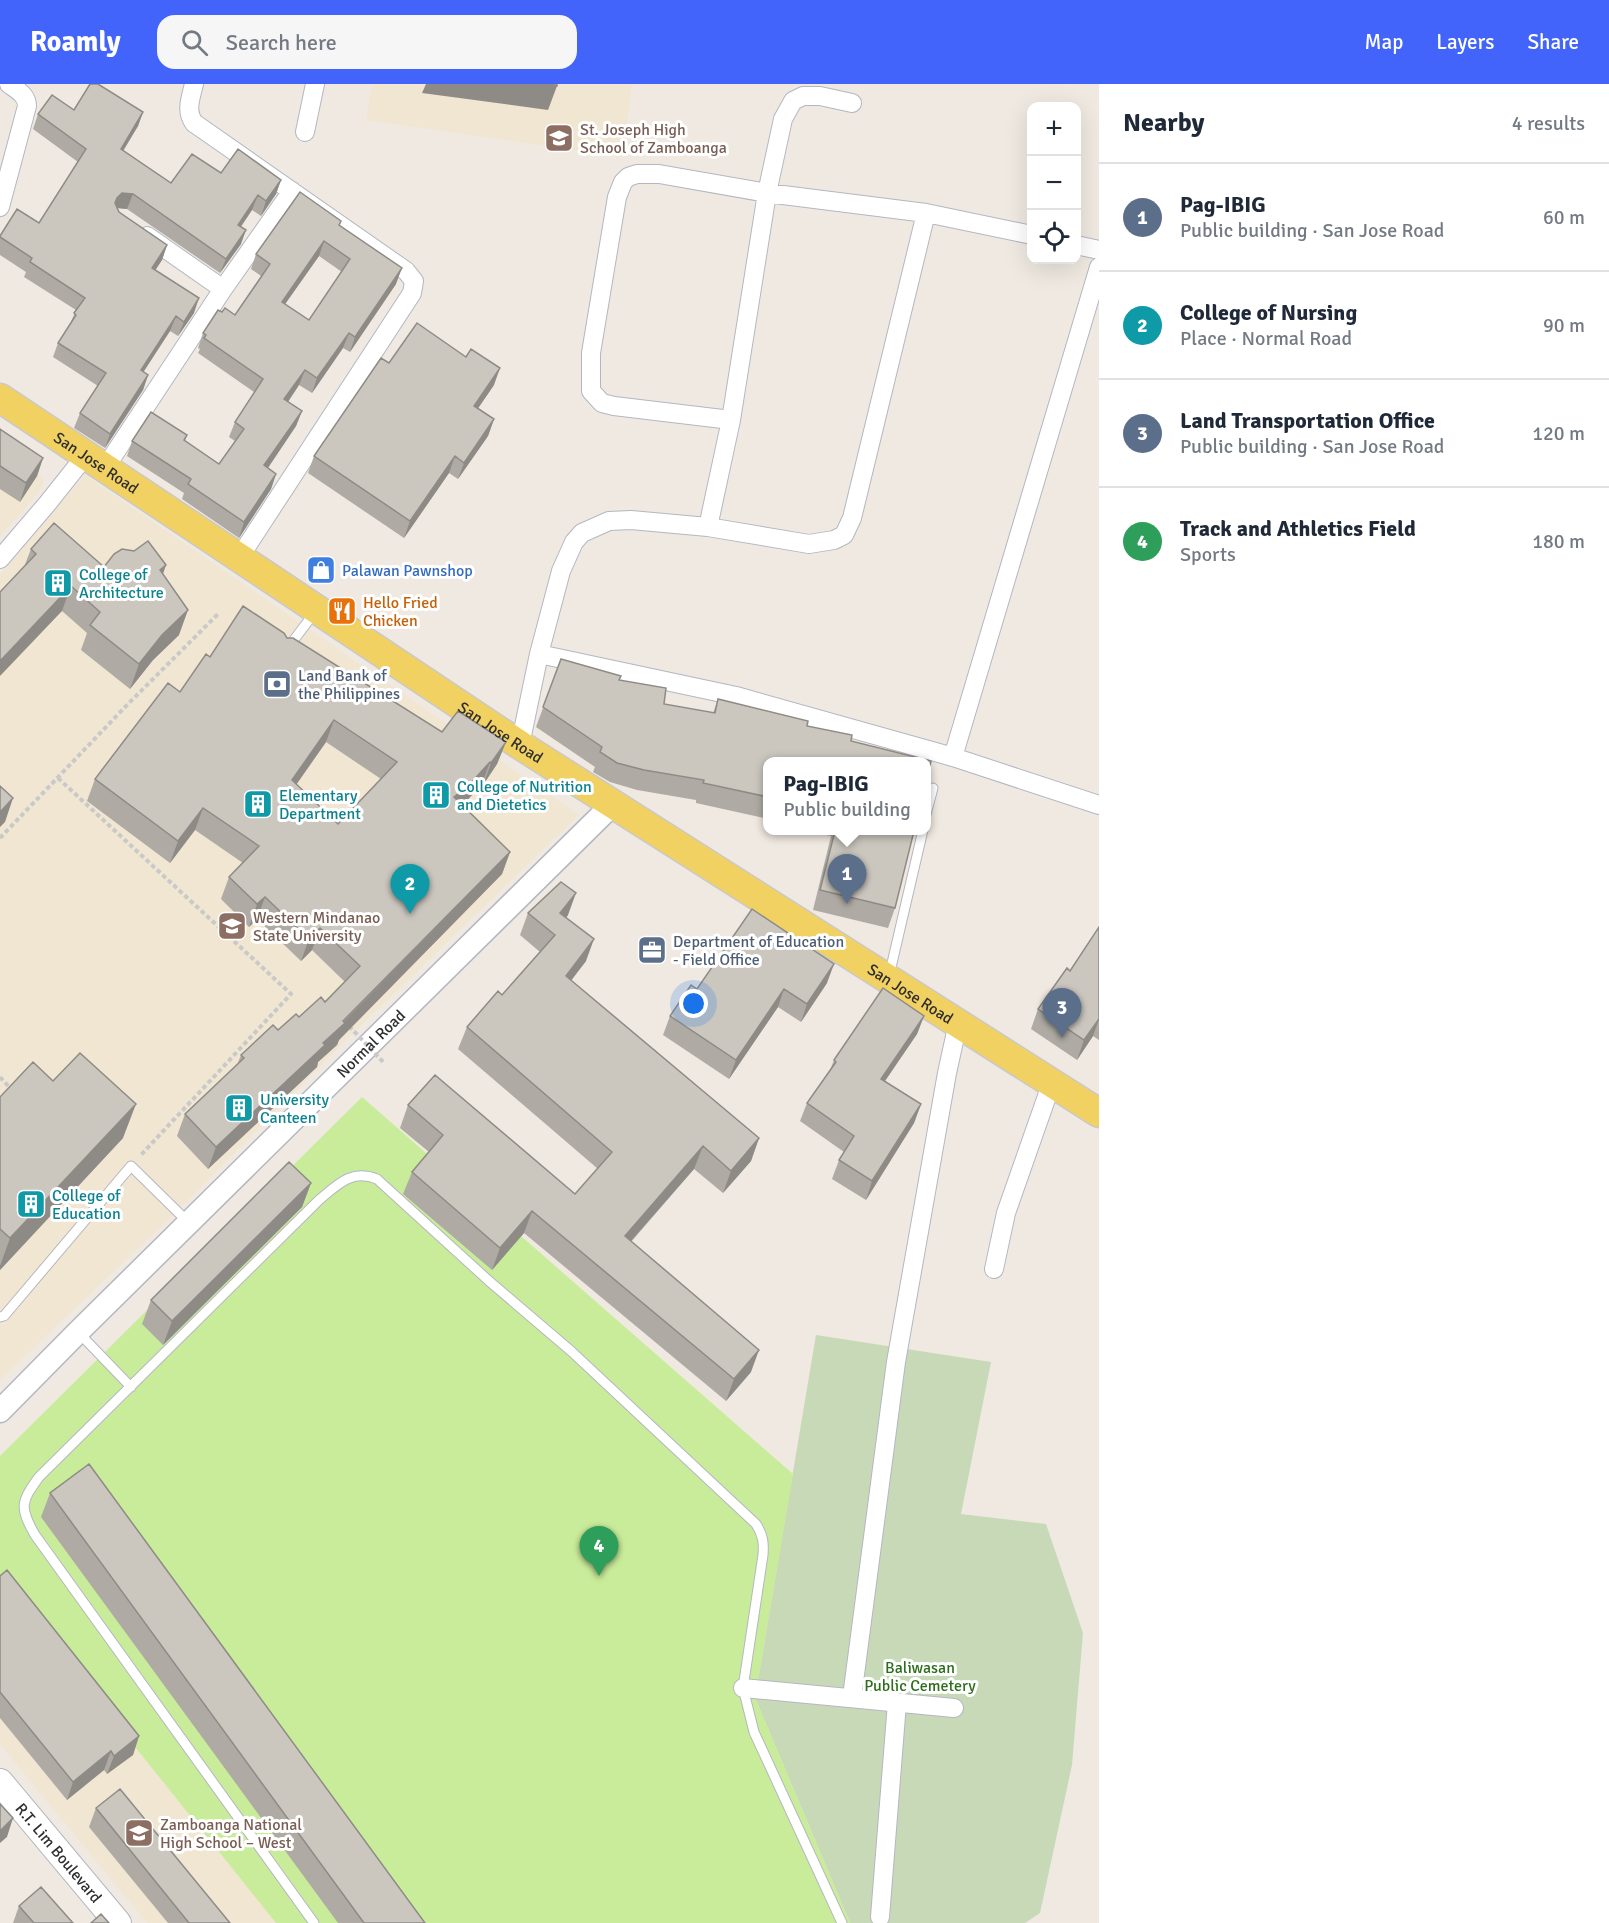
<!DOCTYPE html>
<html lang="en">
<head>
<meta charset="utf-8">
<style>
	:root { --surface:#fff; --page:#f6f6f7; --text:#1f2937; --muted:#747a83; --line:#e0e1e3; --accent:#4264fb }
	body { margin:0; font-family:Signika,sans-serif; background:var(--page); color:var(--text) }
	.controls { position:absolute; right:18px; top:18px; display:grid; overflow:hidden; border-radius:12px; box-shadow:0 6px 24px #0002 }
	.controls button { width:54px; height:54px; display:grid; place-items:center; padding:0; border:0; border-bottom:2px solid var(--line); background:var(--surface); color:var(--text); font:30px sans-serif }
	.you { position:absolute; left:694px; top:920px; width:21px; height:21px; margin:-15px; border:4px solid #fff; border-radius:50%; background:#1a73e8; box-shadow:0 0 0 9px #1a73e833 }
	.badge { display:grid; place-items:center; width:39px; height:39px; border-radius:50%; background:var(--accent); color:#fff; font-size:20px; font-weight:700 }
	.pin { position:absolute; translate:-50% -50px; filter:drop-shadow(0 2px 3px #0008) }
	.pin::after { content:''; position:absolute; top:32px; width:21px; height:18px; background:inherit; clip-path:polygon(0 0,100% 0,50% 100%) }
	.popup { position:absolute; left:763px; top:673px; width:168px; height:78px; box-sizing:border-box; display:grid; place-content:center; border-radius:12px; background:var(--surface); filter:drop-shadow(0 2px 4px #0005); font-size:20px; white-space:nowrap; color:var(--muted) }
	.popup b { font-size:22px; color:var(--text) }
	.popup::after { content:''; position:absolute; left:50%; top:100%; margin-left:-12px; border:12px solid transparent; border-top-color:var(--surface) }
	.list { margin:0; padding:0; list-style:none }
	h2 { display:flex; justify-content:space-between; align-items:center; height:78px; margin:0; padding:0 24px; font-size:26px }
	h2 small { font-size:20px; font-weight:400; color:var(--muted) }
	.list li { display:grid; grid-template-columns:39px 1fr auto; gap:18px; align-items:center; box-sizing:border-box; height:108px; padding:0 24px; border-top:2px solid var(--line) }
	.list b { display:block; font-size:22px; white-space:nowrap }
	.list p { margin:0; font-size:20px; white-space:nowrap; color:var(--muted) }
	.list em { font-size:20px; font-style:normal; color:var(--muted) }
	.icon { flex:none; width:33px; height:33px; fill:none; stroke:currentColor; stroke-width:2; stroke-linecap:round; stroke-linejoin:round }
	.map { position:relative; flex:none; width:1099px; height:1839px; overflow:hidden }
	header { display:flex; align-items:center; gap:36px; box-sizing:border-box; height:84px; padding:0 30px; background:var(--accent); color:#fff }
	header strong { font-size:28px }
	nav { display:flex; gap:33px; margin-inline-start:auto; font-size:21px }
	.search { width:420px; height:54px; background:var(--page); display:flex; align-items:center; gap:15px; box-sizing:border-box; padding:0 21px; border-radius:18px; color:var(--muted); font-size:22px }
	main { display:flex }
	aside { flex:1; background:var(--surface) }
	.map>svg:first-child { display:block }
	.education { fill:#f0e6d1 }
	.cemetery { fill:#c8d9b8 }
	.pitch { fill:#c9ec9a }
	.lines { fill:none; stroke-linecap:round; stroke-linejoin:round }
	.service-casing { stroke:#b4b7c1; stroke-width:11 }
	.minor-casing { stroke:#b4b7c1; stroke-width:20 }
	.tertiary-casing { stroke:#b4b7c1; stroke-width:25 }
	.secondary-casing { stroke:#b4b7c1; stroke-width:28 }
	.primary-casing { stroke:#c9c9c9; stroke-width:31 }
	.path { stroke:#c9c9c9; stroke-width:4; stroke-dasharray:4.5 3; stroke-linecap:butt }
	.service { stroke:#fff; stroke-width:9 }
	.minor { stroke:#fff; stroke-width:18 }
	.tertiary { stroke:#fff; stroke-width:22 }
	.secondary { stroke:#fff; stroke-width:26 }
	.primary { stroke:#f2d163; stroke-width:28 }
	.path-bridge { stroke:#c9c9c9; stroke-width:4; stroke-dasharray:4.5 3; stroke-linecap:butt }
	.wall { fill:#afaba4; fill-rule:evenodd }
	.shaded-wall { fill:#8e8b86 }
	.building { fill:#cbc7bf; stroke:#8e8b86; stroke-width:1.5; fill-rule:evenodd }
	.labels { text-anchor:middle; stroke-width:6; stroke-linejoin:round; paint-order:stroke }
	.education-label { font-size:16px; fill:#785e54; stroke:#fff; text-anchor:start }
	.street-label { font-size:16px; fill:#2e2e2e; stroke:#fff }
	.shop-label { font-size:16px; fill:#366cbe; stroke:#fff; text-anchor:start }
	.culture-label { font-size:16px; fill:#0d838f; stroke:#fff; text-anchor:start }
	.food-label { font-size:16px; fill:#c56008; stroke:#fff; text-anchor:start }
	.service-label { font-size:16px; fill:#4e5e75; stroke:#fff; text-anchor:start }
	.park-label { font-size:16px; fill:#2c6e1b; stroke:#fff }
</style>
</head>
<body>
<header>
<strong>Roamly</strong>
<div class="search"><svg class="icon" aria-label="search" viewBox="0 0 24 24"><circle cx="10" cy="10" r="6"/><path d="M15 15l6 6"/></svg>Search here</div>
<nav><a>Map</a><a>Layers</a><a>Share</a></nav>
</header>
<main>
<div class="map">
<svg width="1099" height="1839" viewBox="0 0 1099 1839">
	<rect width="100%" height="100%" fill="#efe9e1"/>
	<!-- education -->
	<path class="education" d="M372,0H632L622,73L366,36Z
		M0,365L43,394V400L38,409L0,453Z
		M85,391L579,731L349,953L180,1124L0,1296V491Z
		M0,1494L8,1502L276,1839H147L0,1660Z"/>
	<!-- cemetery -->
	<path class="cemetery" d="M816,1251L991,1278L961,1430L1046,1440L1083,1549L1072,1681L1040,1829L1025,1839H850L755,1614Z"/>
	<!-- pitch -->
	<path class="pitch" d="M362,1013L793,1390L755,1614L850,1839H276L0,1494V1372Z"/>
	<g class="lines">
		<!-- service casing -->
		<g class="service-casing">
			<path id="service" d="M287,565L315,528
				M926,730L933,704
				M889,892L923,746
				M0,1233L4,1232L131,1082L188,1138
				M78,1248L131,1303
				M314,1839L35,1451C19,1423 21,1418 39,1393L319,1116C338,1100 352,1085 377,1095L489,1197L571,1267L756,1440C763,1451 764,1459 763,1471L743,1604L754,1648L842,1839"/>
		</g>
		<!-- minor casing -->
		<g class="minor-casing">
			<path id="minor" d="M194,0C191,13 185,27 194,39L406,187L414,197L412,209L239,474
				M305,48L315,0
				M0,123L27,22C27,11 17,6 9,0
				M147,152L223,205
				M1076,161L1099,166
				M731,336L614,322L602,319L591,307V269L617,113L623,98L628,93L637,90H659L767,109L926,129L1032,151
				M105,384L223,205L292,107
				M708,443L731,336L767,109L783,35L793,17L803,12H820L852,19
				M0,475L47,420L86,371
				M539,570L736,612L953,673L1099,721
				M520,661L539,570L561,487L574,458L582,449L609,437L631,436L708,443L809,460L834,456L844,451L852,434L926,129
				M953,673L1099,183
				M994,1185L1006,1129L1052,998
				M743,1604L954,1624
				M852,1613L896,1278L947,989L958,939
				M880,1833L897,1619"/>
		</g>
		<!-- tertiary casing -->
		<g class="tertiary-casing">
			<g id="tertiary">
				<path id="s1" d="M0,1327L78,1248L613,720"/>
			</g>
		</g>
		<!-- secondary casing -->
		<g class="secondary-casing">
			<g id="secondary">
				<path id="s2" d="M0,1698L118,1839"/>
			</g>
		</g>
		<!-- primary casing -->
		<g class="primary-casing">
			<g id="primary">
				<path id="s3" d="M0,314L520,661L1099,1029"/>
			</g>
		</g>
		<!-- path -->
		<path class="path" d="M58,694L291,910L140,1072
			M0,754L127,621L218,530
			M0,993L12,1006"/>
		<!-- service -->
		<use href="#service" class="service"/>
		<!-- minor -->
		<use href="#minor" class="minor"/>
		<!-- tertiary -->
		<use href="#tertiary" class="tertiary"/>
		<!-- secondary -->
		<use href="#secondary" class="secondary"/>
		<!-- primary -->
		<use href="#primary" class="primary"/>
		<!-- path-bridge -->
		<path class="path-bridge" d="M349,942L384,979"/>
	</g>
	<!-- wall -->
	<path class="wall" d="M74,26L143,28L138,42L123,66L171,99L221,89L281,96L276,110L261,132L252,126L241,143V160L220,189L127,125L117,124L119,128L167,161L162,176L155,186L194,229L178,252L170,247L143,288L148,291L143,306L105,364L74,344L80,329L98,302L53,273L58,259L70,240L76,226L24,193L26,188L0,171V152L39,139L78,78L33,45L38,30Z
		M341,137L340,141L396,200L350,268L343,264L312,309L299,301L288,318L302,327L296,342L268,384L276,390L271,405L239,454L182,415L184,409L127,372L132,357L187,351L185,357L219,380L235,357L229,353L235,338L254,308L198,269L200,265L198,264L203,249L222,228L235,231L261,192L251,185L256,170ZM319,172L342,188L309,236L285,220Z
		M389,279L494,301L478,324L494,335L488,352L458,395L449,389L404,454L308,389L314,372Z
		M0,345L43,374L37,392L20,418L0,405Z
		M31,465L104,483L166,481L163,490L179,551L153,576L130,605L81,566L87,549L62,527L24,483Z
		M287,554L442,648L506,658L497,680L483,701L482,700L463,721L510,768L502,790L339,956L337,961L318,978L317,983L208,1085L177,1052L185,1030L237,981L241,971L299,933L325,918L345,898L312,866L301,877L257,835L249,843L221,815L229,793L243,779L195,746L170,779L87,717L95,695L180,608L210,573ZM326,658L381,695L338,740L296,701Z
		M561,575L619,596L664,620L713,629L718,615L768,678V735L696,719V716L637,706L610,698L593,688L595,683L536,643Z
		M806,747H914L895,824L888,844L813,826L831,752Z
		M528,829L568,831L566,834L586,877L571,896L759,1054L751,1077L723,1109L694,1085L631,1158L751,1288L726,1317L524,1149L492,1186L403,1110L412,1088L429,1068L400,1044L408,1021L575,1110L598,1085L458,965L467,943L502,911L540,868L520,851Z
		M1099,843V956L1093,952L1077,976L1031,945L1038,925L1070,887Z
		M827,899L801,938L778,923L729,995L663,951L670,932L697,905Z
		M924,932L917,950L885,997L921,1020L914,1039L866,1116L832,1095L839,1076L844,1068L800,1037L807,1019L830,986L834,976Z
		M53,997L123,1054L0,1186V1013Z
		M311,1099L302,1123L163,1261L142,1240L151,1216Z
		M50,1409L425,1839H338L41,1433Z
		M0,1492L139,1652L133,1671L107,1690L104,1686L67,1716L0,1634Z
		M96,1724L230,1839H168L89,1743Z
		M19,1822L73,1839H13Z"/>
	<!-- shaded-wall -->
	<path class="shaded-wall" d="M426,0H544L557,2L548,26L422,9Z
		M143,28L138,42L116,79L121,65Z
		M281,96L276,110L261,132L266,117Z
		M122,109L133,110L127,125L117,124L111,128L117,114Z
		M258,111L252,126L232,155L238,141Z
		M246,146L241,160L220,189L226,175Z
		M324,157L319,172L276,233L282,218Z
		M167,161L162,176L147,199L152,184Z
		M402,184L396,200L350,268L355,253Z
		M199,214L194,229L178,252L184,238Z
		M176,232L170,247L135,301L141,286Z
		M349,249L343,264L312,309L317,294Z
		M500,284L494,301L468,339L474,322Z
		M305,286L299,301L279,331L284,315Z
		M148,291L143,306L105,364L110,350Z
		M302,327L296,342L259,397L264,381Z
		M494,335L488,352L458,395L464,379Z
		M455,372L449,389L404,454L410,437Z
		M43,374L37,392L20,418L26,399Z
		M276,390L271,405L239,454L244,438Z
		M166,481L157,505L160,486Z
		M71,502L62,527L0,592V577Z
		M188,526L179,551L153,576L130,605L139,580L162,551Z
		M334,636L326,658L284,718L292,696Z
		M506,658L497,680L483,701L491,679Z
		M490,678L482,700L461,723L454,713Z
		M13,714L5,738L0,743V728Z
		M203,724L195,746L170,779L178,757Z
		M510,768L502,790L339,956L337,961L318,978L317,983L208,1085L216,1063L323,959Z
		M576,809L568,831L554,849L560,829Z
		M265,813L257,835L249,843L257,820Z
		M320,844L312,866L301,877L309,855Z
		M594,855L586,877L558,914L566,892Z
		M834,880L827,899L801,938L807,920Z
		M784,905L778,923L729,995L736,976Z
		M924,932L917,950L874,1013L881,995Z
		M1099,935L1093,952L1077,976L1084,956Z
		M136,1020L123,1054L0,1186V1182L10,1154Z
		M921,1020L914,1039L866,1116L872,1097Z
		M759,1054L751,1077L723,1109L731,1087Z
		M703,1062L694,1085L616,1174L625,1152Z
		M311,1099L302,1123L163,1261L172,1237Z
		M532,1127L524,1149L492,1186L500,1164Z
		M759,1266L751,1288L726,1317L734,1295Z
		M139,1652L133,1671L107,1690L114,1672Z
		M111,1667L104,1686L67,1716L73,1698Z
		M13,1734L7,1753L0,1759V1747Z"/>
	<!-- building -->
	<path class="building" d="M90,0H98L143,28L121,65L171,99L192,70L221,89L238,65L281,96L266,117L258,111L238,141L246,146L226,175L133,110L122,109L117,114L115,119L119,128L167,161L152,184L199,214L184,238L176,232L141,286L148,291L110,350L80,329L106,289L58,259L76,231L74,229L85,214L30,178L32,174L0,153V152L17,125L39,139L86,65L38,30L52,11L74,26Z
		M544,0H557V2Z
		M300,108L341,137L339,141L402,184L355,253L349,249L317,294L305,286L284,315L302,327L264,381L276,390L244,438L188,400L191,395L132,357L151,328L187,351L184,356L219,380L244,345L235,338L263,295L204,254L206,251L203,249L218,226L222,228L225,224L235,231L270,180L256,170ZM324,157L350,175L309,236L282,218Z
		M417,239L466,273L471,265L500,284L474,322L494,335L464,379L455,372L410,437L314,372L381,274L389,279Z
		M0,345L43,374L26,399L0,382Z
		M54,439L104,483L114,470L122,465L134,467L148,457L166,481L160,486L188,526L162,551L139,580L90,541L100,528L71,502L0,577V508L36,470L31,465Z
		M243,522L284,549L287,554H293L442,648L458,627L506,658L491,679L490,678L469,701L454,713L510,768L343,937L345,939L323,959L325,961L216,1063L185,1030L244,974L241,971L273,941L278,946L296,930L299,933L321,913L325,918L360,882L320,844L309,855L265,813L257,820L229,793L259,762L203,724L178,757L95,695L168,599L180,608L206,570L210,573ZM334,636L397,678L338,740L292,696Z
		M561,575L621,592L619,596L666,604L664,620L715,629L718,615L808,637L807,642L852,651L851,657L931,677L927,696V678H768V713L703,699L704,696L644,686L617,679L600,668L602,663L543,623Z
		M0,702L13,714L0,728Z
		M835,747H914L895,824L820,806Z
		M561,798L576,809L560,829L594,855L566,892L759,1054L731,1087L703,1062L625,1152L759,1266L734,1295L532,1127L500,1164L412,1088L443,1051L408,1021L435,991L575,1110L612,1068L467,943L498,907L502,911L555,851L528,829Z
		M752,825L834,880L807,920L784,905L736,976L670,932L691,901L697,905Z
		M1099,843V935L1084,956L1038,925L1067,884L1070,887Z
		M883,904L924,932L881,995L921,1020L872,1097L839,1076L854,1052L807,1019L836,978L834,976Z
		M80,969L136,1020L10,1154L0,1145V1013L33,978L53,997Z
		M289,1078L311,1099L172,1237L151,1216Z
		M89,1380L425,1839H364L50,1409Z
		M7,1486L139,1652L114,1672L111,1667L73,1698L0,1608V1492Z
		M120,1705L230,1839H189L96,1724Z
		M0,1720L13,1734L0,1747Z
		M41,1803L73,1839H34L19,1822Z
		M101,1830L109,1839H91Z"/>
	<!-- icons -->
	<defs>
		<g id="school-square" transform="scale(1.5)"><rect x="-9" y="-9" width="18" height="18" rx="4" fill="#8d6e63" stroke="#fff"/><path d="M0-5L7-2L0 1L-7-2ZM-4 1L0 2.5L4 1V4Q0 6-4 4Z" fill="#fff"/></g>
		<g id="shop-square" transform="scale(1.5)"><rect x="-9" y="-9" width="18" height="18" rx="4" fill="#3f7fe0" stroke="#fff"/><path d="M-5-2.5h2.3a2.7 3.5 0 0 1 5.4 0H5L5.5 6h-11ZM-1.5-2.5h3a1.5 2.3 0 0 0-3 0Z" fill="#fff"/></g>
		<g id="building-square" transform="scale(1.5)"><rect x="-9" y="-9" width="18" height="18" rx="4" fill="#0f9aa8" stroke="#fff"/><path d="M-4-6H4V6H1V3H-1V6H-4ZM-2.5-4.3h1.7v1.8h-1.7ZM.8-4.3h1.7v1.8H.8ZM-2.5-1h1.7V.8h-1.7ZM.8-1h1.7V.8H.8Z" fill="#fff"/></g>
		<g id="restaurant-square" transform="scale(1.5)"><rect x="-9" y="-9" width="18" height="18" rx="4" fill="#e8710a" stroke="#fff"/><path d="M-5-6h1v4h1v-4h1v4h1v-4h1v5L-1.5 .5V6h-2V.5L-5-1ZM5-6V6H3V1.5H1.5Q1.5-4 5-6Z" fill="#fff"/></g>
		<g id="bank-square" transform="scale(1.5)"><rect x="-9" y="-9" width="18" height="18" rx="4" fill="#5c6f8a" stroke="#fff"/><path d="M-6-4H6V4H-6ZM0-2.3a2.3 2.3 0 1 0 0 4.6a2.3 2.3 0 1 0 0-4.6Z" fill="#fff"/></g>
		<g id="university-square" transform="scale(1.5)"><rect x="-9" y="-9" width="18" height="18" rx="4" fill="#8d6e63" stroke="#fff"/><path d="M0-5L7-2L0 1L-7-2ZM-4 1L0 2.5L4 1V4Q0 6-4 4Z" fill="#fff"/></g>
		<g id="office-square" transform="scale(1.5)"><rect x="-9" y="-9" width="18" height="18" rx="4" fill="#5c6f8a" stroke="#fff"/><path d="M-6-3h4V-5.5h4V-3h4V5H-6ZM-1-4.5V-3h2v-1.5ZM-6 0V1H6V0Z" fill="#fff"/></g>
	</defs>
	<g fill-rule="evenodd">
		<use href="#school-square" x="559" y="54"/>
		<use href="#shop-square" x="321" y="486"/>
		<use href="#building-square" x="58" y="499"/>
		<use href="#restaurant-square" x="342" y="527"/>
		<use href="#bank-square" x="277" y="600"/>
		<use href="#building-square" x="436" y="711"/>
		<use href="#building-square" x="258" y="720"/>
		<use href="#university-square" x="232" y="842"/>
		<use href="#office-square" x="652" y="866"/>
		<use href="#building-square" x="239" y="1024"/>
		<use href="#building-square" x="31" y="1120"/>
		<use href="#school-square" x="139" y="1749"/>
	</g>
	<g class="labels">
		<!-- education labels -->
		<g class="education-label">
			<text x="580" y="51">St. Joseph High<tspan x="580" dy="18">School of Zamboanga</tspan></text>
			<text x="253" y="839">Western Mindanao<tspan x="253" dy="18">State University</tspan></text>
			<text x="160" y="1746">Zamboanga National<tspan x="160" dy="18">High School – West</tspan></text>
		</g>
		<!-- street labels -->
		<g class="street-label">
			<text dy="6" stroke="none"><textPath href="#s3" startOffset="116">San Jose Road</textPath></text>
			<text dy="6" stroke="none"><textPath href="#s3" startOffset="602">San Jose Road</textPath></text>
			<text dy="6" stroke="none"><textPath href="#s3" startOffset="1088">San Jose Road</textPath></text>
			<text dy="6" stroke="none"><textPath href="#s1" startOffset="522">Normal Road</textPath></text>
			<text dy="6" stroke="none"><textPath href="#s2" startOffset="92">R.T. Lim Boulevard</textPath></text>
		</g>
		<!-- shop labels -->
		<g class="shop-label">
			<text x="342" y="492">Palawan Pawnshop</text>
		</g>
		<!-- culture labels -->
		<g class="culture-label">
			<text x="79" y="496">College of<tspan x="79" dy="18">Architecture</tspan></text>
			<text x="457" y="708">College of Nutrition<tspan x="457" dy="18">and Dietetics</tspan></text>
			<text x="279" y="717">Elementary<tspan x="279" dy="18">Department</tspan></text>
			<text x="260" y="1021">University<tspan x="260" dy="18">Canteen</tspan></text>
			<text x="52" y="1117">College of<tspan x="52" dy="18">Education</tspan></text>
		</g>
		<!-- food labels -->
		<g class="food-label">
			<text x="363" y="524">Hello Fried<tspan x="363" dy="18">Chicken</tspan></text>
		</g>
		<!-- service labels -->
		<g class="service-label">
			<text x="298" y="597">Land Bank of<tspan x="298" dy="18">the Philippines</tspan></text>
			<text x="673" y="863">Department of Education<tspan x="673" dy="18">- Field Office</tspan></text>
		</g>
		<!-- park labels -->
		<g class="park-label">
			<text x="920" y="1589">Baliwasan<tspan x="920" dy="18">Public Cemetery</tspan></text>
		</g>
	</g>
</svg>
<div class="controls">
<button>+</button>
<button>−</button>
<button><svg class="icon" aria-label="locate" viewBox="0 0 24 24"><circle cx="12" cy="12" r="6"/><path d="M12 2v4M12 18v4M2 12h4M18 12h4"/></svg></button>
</div>
<div class="you"></div>
<div class="pin badge" style="left:847px;top:820px;background:#5c6f8a">1</div>
<div class="popup"><b>Pag-IBIG</b>Public building</div>
<div class="pin badge" style="left:410px;top:830px;background:#0f9aa8">2</div>
<div class="pin badge" style="left:1062px;top:954px;background:#5c6f8a">3</div>
<div class="pin badge" style="left:599px;top:1492px;background:#2e9e5b">4</div>
</div>
<aside>
<h2>Nearby<small>4 results</small></h2>
<ul class="list">
<li><span class="badge" style="background:#5c6f8a">1</span><div><b>Pag-IBIG</b><p>Public building · San Jose Road</p></div><em>60 m</em></li>
<li><span class="badge" style="background:#0f9aa8">2</span><div><b>College of Nursing</b><p>Place · Normal Road</p></div><em>90 m</em></li>
<li><span class="badge" style="background:#5c6f8a">3</span><div><b>Land Transportation Office</b><p>Public building · San Jose Road</p></div><em>120 m</em></li>
<li><span class="badge" style="background:#2e9e5b">4</span><div><b>Track and Athletics Field</b><p>Sports</p></div><em>180 m</em></li>
</ul>
</aside>
</main>
</body>
</html>
